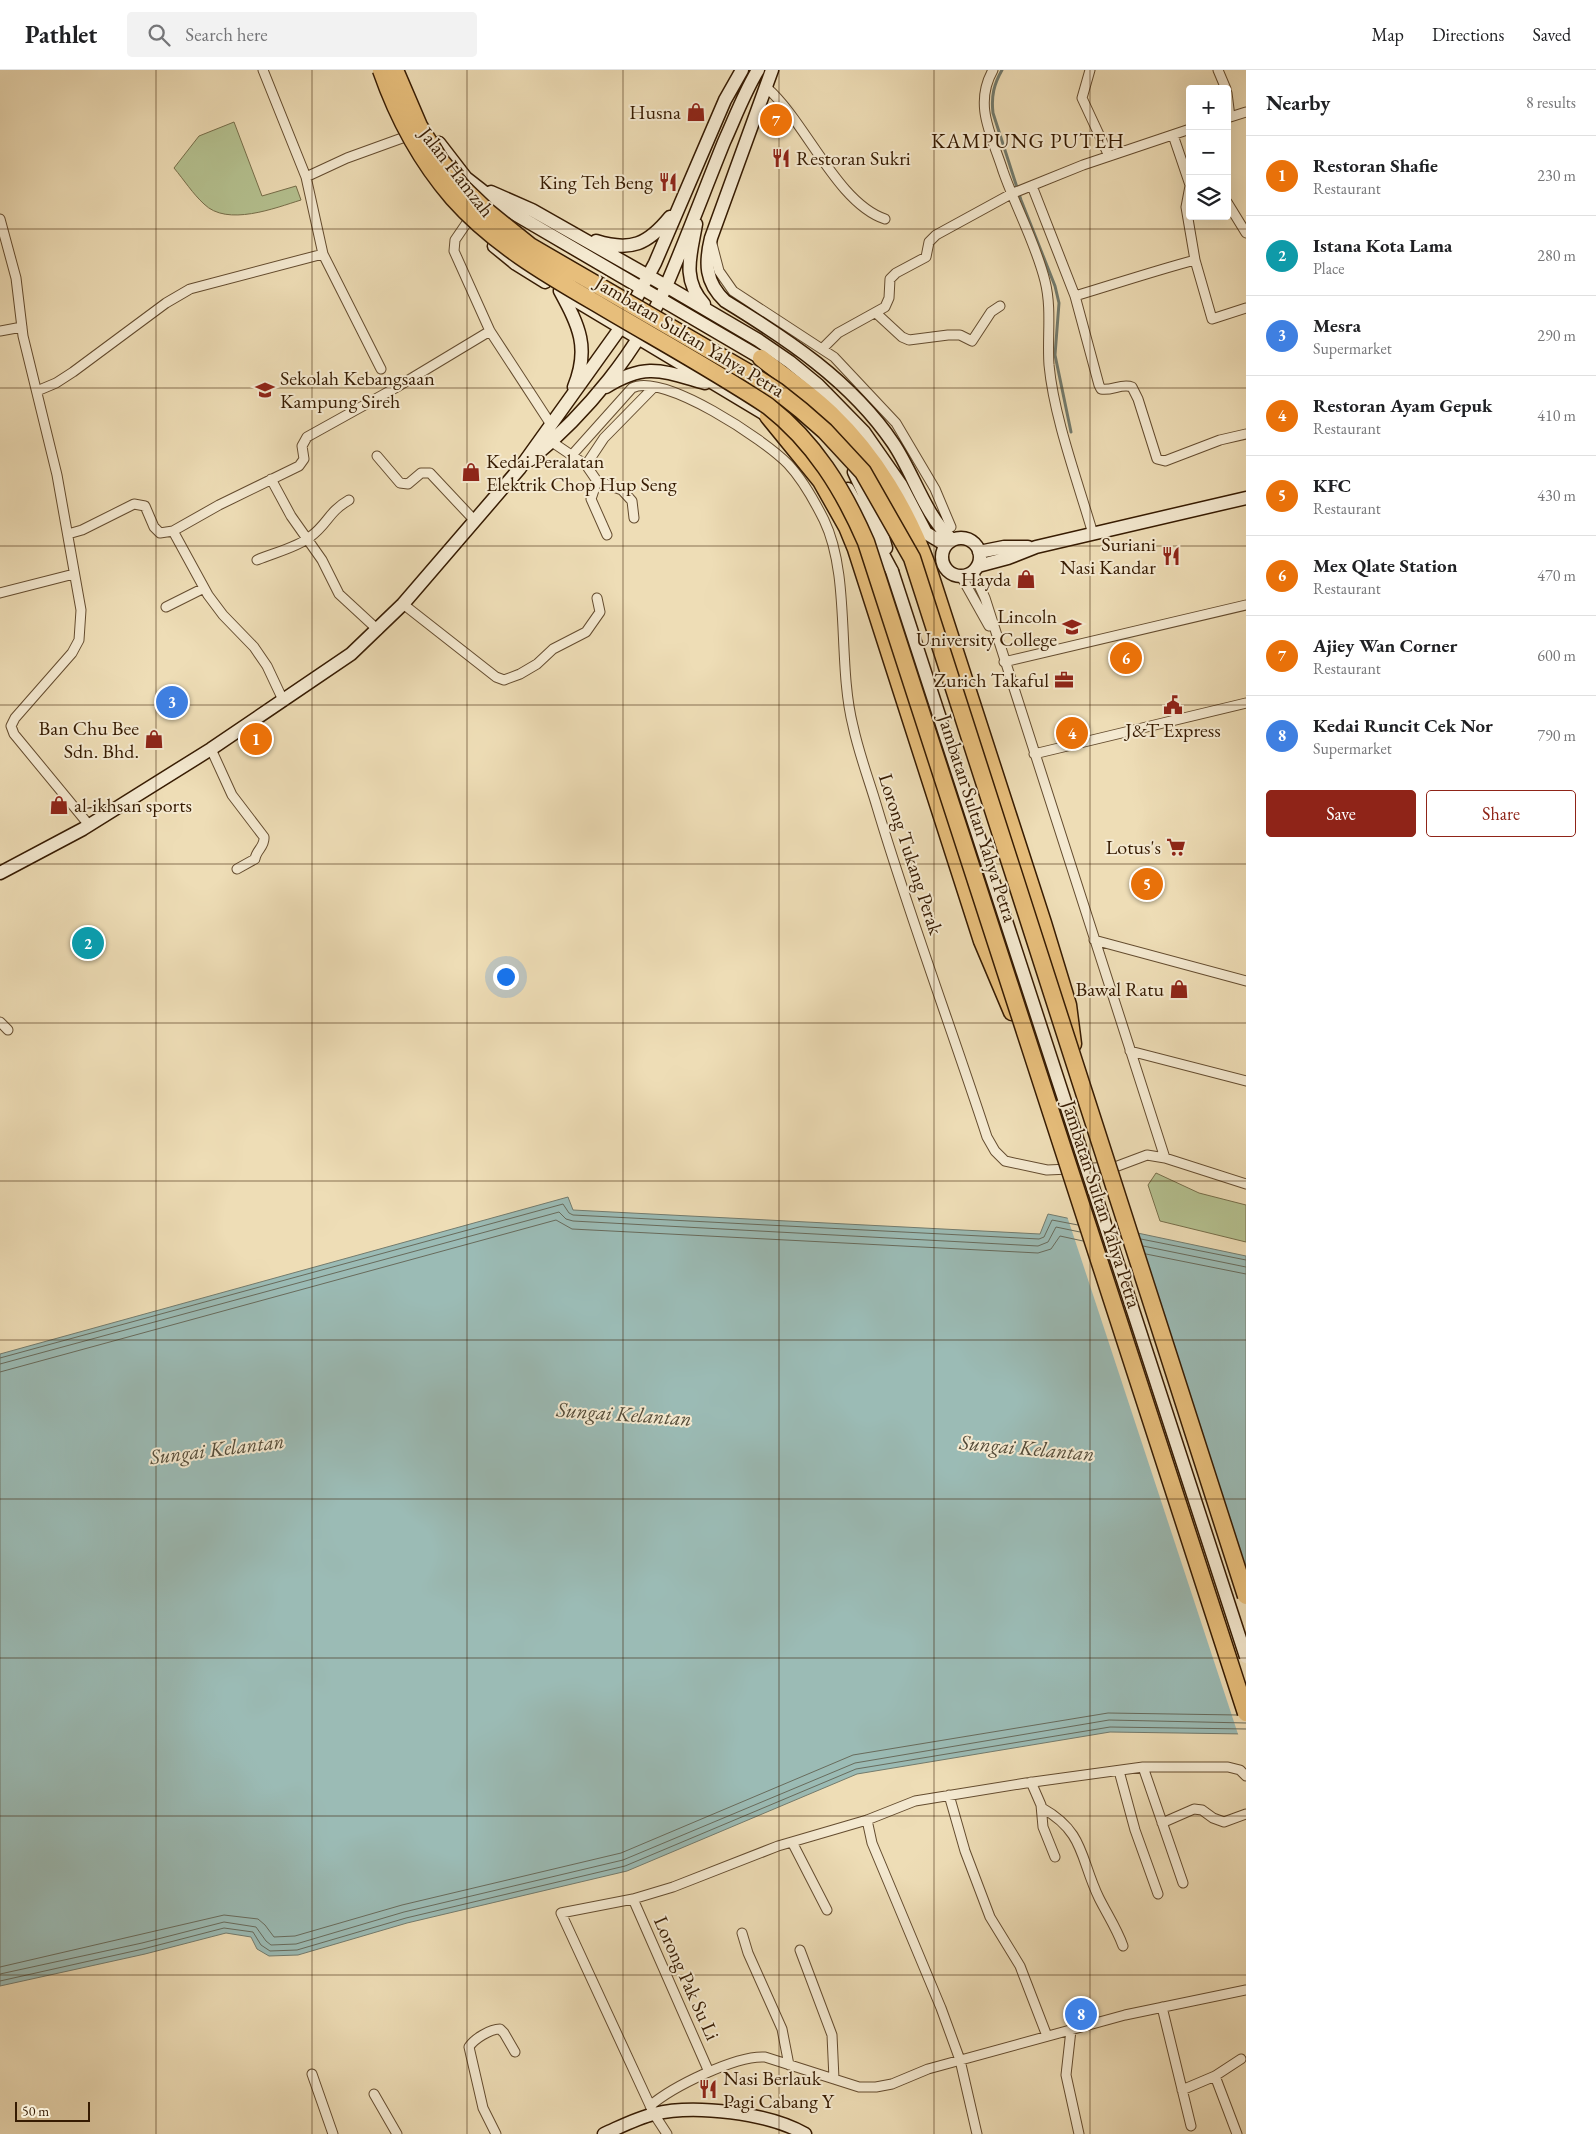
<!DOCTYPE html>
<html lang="en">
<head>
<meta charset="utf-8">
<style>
	:root { --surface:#fff; --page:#f2f2f2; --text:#202124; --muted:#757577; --line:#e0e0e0; --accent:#8f2418 }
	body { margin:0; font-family:"EB Garamond",serif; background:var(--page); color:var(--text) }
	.controls { position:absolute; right:15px; top:15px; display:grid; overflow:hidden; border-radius:5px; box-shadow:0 5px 20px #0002 }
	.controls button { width:45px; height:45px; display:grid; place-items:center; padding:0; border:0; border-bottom:1px solid var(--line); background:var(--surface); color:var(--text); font:25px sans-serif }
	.scale { position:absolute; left:15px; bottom:12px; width:75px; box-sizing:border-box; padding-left:5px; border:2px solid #361b02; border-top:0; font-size:14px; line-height:18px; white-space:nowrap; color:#361b02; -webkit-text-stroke:4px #f4e9d0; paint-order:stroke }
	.you { position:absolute; left:505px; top:906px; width:18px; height:18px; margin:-12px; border:4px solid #fff; border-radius:50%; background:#1a73e8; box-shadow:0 0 0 8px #1a73e833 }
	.badge { display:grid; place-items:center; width:32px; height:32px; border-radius:50%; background:var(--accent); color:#fff; font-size:16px; font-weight:700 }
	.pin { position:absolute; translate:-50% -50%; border:2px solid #fff; box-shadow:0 1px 5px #0006 }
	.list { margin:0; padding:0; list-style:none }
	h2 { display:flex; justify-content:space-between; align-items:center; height:65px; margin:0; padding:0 20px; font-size:21px }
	h2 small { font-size:16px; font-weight:400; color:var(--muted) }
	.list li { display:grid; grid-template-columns:32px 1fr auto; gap:15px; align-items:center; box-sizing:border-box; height:80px; padding:0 20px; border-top:1px solid var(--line) }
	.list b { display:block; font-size:19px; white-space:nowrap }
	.list p { margin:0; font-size:16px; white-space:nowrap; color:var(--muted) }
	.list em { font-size:16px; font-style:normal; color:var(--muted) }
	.actions { display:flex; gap:10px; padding:15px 20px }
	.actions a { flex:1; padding:11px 0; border:1px solid var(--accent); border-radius:5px; text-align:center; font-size:18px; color:var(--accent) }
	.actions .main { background:var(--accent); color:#fff }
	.icon { flex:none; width:28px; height:28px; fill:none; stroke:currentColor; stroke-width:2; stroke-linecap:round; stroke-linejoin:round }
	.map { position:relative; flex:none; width:1246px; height:2064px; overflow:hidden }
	header { display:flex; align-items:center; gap:30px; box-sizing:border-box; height:70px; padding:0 25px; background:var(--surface); border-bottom:1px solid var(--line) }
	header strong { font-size:24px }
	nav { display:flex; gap:28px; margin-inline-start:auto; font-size:18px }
	.search { width:350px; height:45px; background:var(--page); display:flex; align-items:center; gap:12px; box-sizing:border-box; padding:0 18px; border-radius:5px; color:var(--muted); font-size:19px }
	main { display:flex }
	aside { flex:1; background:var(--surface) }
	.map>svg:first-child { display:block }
	.green { fill:#b5c291; stroke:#766e4a }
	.water { fill:#9bbbb5; stroke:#737b6d }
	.pier { fill:#eeddb6 }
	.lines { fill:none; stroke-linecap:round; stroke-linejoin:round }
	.shore { stroke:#686b5c; stroke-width:1 }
	.stream { stroke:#737b6d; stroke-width:3 }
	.street-casing { stroke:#644c2f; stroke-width:11 }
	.secondary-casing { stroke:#361b02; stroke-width:15 }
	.highway-casing { stroke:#361b02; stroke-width:19 }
	.street { stroke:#f4e9d0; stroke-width:9 }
	.secondary { stroke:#f4e9d0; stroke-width:12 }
	.highway { stroke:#e7be7b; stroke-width:16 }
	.secondary-bridge-casing { stroke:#361b02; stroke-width:15; stroke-linecap:butt }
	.highway-bridge-casing { stroke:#361b02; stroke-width:19; stroke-linecap:butt }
	.secondary-bridge { stroke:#f4e9d0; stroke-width:12 }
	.highway-bridge { stroke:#e7be7b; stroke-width:16 }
	.grid { fill:none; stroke:#361b02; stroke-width:1; stroke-opacity:0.55 }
	.labels { text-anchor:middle; stroke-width:4; stroke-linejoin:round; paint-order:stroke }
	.poi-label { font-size:20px; fill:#361b02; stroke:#f4e9d0; text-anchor:end }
	.street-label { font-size:20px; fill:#361b02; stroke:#f4e9d0 }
	.neighbourhood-label { font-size:21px; letter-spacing:1px; fill:#361b02; stroke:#f4e9d0 }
	.water-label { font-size:21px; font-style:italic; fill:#544b38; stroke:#f4e9d0 }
</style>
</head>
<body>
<header>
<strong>Pathlet</strong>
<div class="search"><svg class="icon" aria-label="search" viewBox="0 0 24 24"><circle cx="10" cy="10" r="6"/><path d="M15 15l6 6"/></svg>Search here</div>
<nav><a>Map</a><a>Directions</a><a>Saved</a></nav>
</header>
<main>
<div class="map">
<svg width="1246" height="2064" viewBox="0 0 1246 2064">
	<rect width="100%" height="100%" fill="#eeddb6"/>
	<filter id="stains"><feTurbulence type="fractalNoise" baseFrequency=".004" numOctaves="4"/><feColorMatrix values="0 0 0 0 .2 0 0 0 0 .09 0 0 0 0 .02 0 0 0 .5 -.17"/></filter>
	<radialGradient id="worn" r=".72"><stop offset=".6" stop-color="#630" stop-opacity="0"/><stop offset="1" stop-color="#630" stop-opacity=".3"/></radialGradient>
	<!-- green -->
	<path class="green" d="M234,52L262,126L296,116L301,130C275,138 227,157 204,134C193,124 184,110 174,98L199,66Z
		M1156,1103L1199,1123L1246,1135V1172L1160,1151L1148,1115Z"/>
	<!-- water -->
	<path class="water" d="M568,1127L573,1140L1040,1164L1048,1144L1246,1186V1664L1110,1662L857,1704L627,1801L407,1853L298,1885L269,1886L257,1879L251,1867L226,1863L145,1884L0,1916V1284Z"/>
	<!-- pier -->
	<path class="pier" d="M1067,1146L1134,1160L1246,1513V1667H1239Z"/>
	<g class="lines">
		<!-- shore -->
		<path class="shore" d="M1141,1169L1246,1190
			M1143,1176L1246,1197
			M1146,1184L1246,1204
			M0,1288L563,1134L569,1143L573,1145L1039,1169L1044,1167L1052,1150L1078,1155
			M0,1294L559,1142L566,1149L573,1151L1038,1176L1048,1172L1056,1157L1080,1162
			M0,1302L556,1150L572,1159L1038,1183L1051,1179L1060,1166L1083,1171
			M0,1897L224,1845L258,1849L265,1855L274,1867L295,1866L402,1835L621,1783L853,1685L1108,1643L1237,1645
			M0,1904L142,1873L224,1852L256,1857L266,1871L271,1875L296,1874L404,1842L623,1790L855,1693L1109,1650L1246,1653
			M0,1911L143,1879L224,1858L253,1862L261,1875L270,1881L297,1880L406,1848L625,1796L856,1699L1110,1657L1246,1659"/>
		<!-- stream -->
		<path class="stream" d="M1002,0C994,14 991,26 993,43L1021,130L1055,216L1059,233L1055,285L1071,362"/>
		<!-- street casing -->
		<g class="street-casing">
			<path id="street" d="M263,0L306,107
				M993,0C973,35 992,66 1003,101C1016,138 1036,174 1045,211C1052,239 1047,267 1049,295C1054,348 1078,412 1093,464
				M1090,0L1082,28L1109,86
				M1218,0L1226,19
				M767,18C806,52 837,133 885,149
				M1227,23L1230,47
				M1227,48L1246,42
				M1173,65L1190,115
				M1032,116L1075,226L1099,315L1101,319C1112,321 1122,313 1132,317L1138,329L1157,389L1165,391L1220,370L1246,364
				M1190,116L1186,137L1195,190L1212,249L1246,238
				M1227,132L1246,163
				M0,149L16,208L23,266L57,405L81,540L79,570L72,583L15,648L11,656L14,664L89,755
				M468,151L455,170L454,181L490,261L550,353
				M712,174L719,201L733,221L834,287L896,353L935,419L951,457
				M1075,226C1115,214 1154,201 1195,190
				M876,243L902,267L909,270L948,265H960L972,271L991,242L1000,236
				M0,261L22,257
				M823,278L838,263L885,237L889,228L890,209L896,203L926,187L929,172L936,165L1011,124L1083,95L1190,59
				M381,299L323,184L306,107L347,88L405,67
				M37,321L56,313L73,302L166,233L190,219L323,184
				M552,372L586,395L597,411L622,420L632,431L634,448
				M572,385L632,318C663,302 765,370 788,394C803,410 814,430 824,450C851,506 837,593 853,656C859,684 869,710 877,737C910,848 951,957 987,1067L995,1081L1005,1091L1047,1100L1115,1097L1147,1085L1165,1088L1246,1114
				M377,386L400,413L408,414L421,403H430L475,451
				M586,395L604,368L654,317
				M271,409L291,446L322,490L339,524L378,560
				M597,411L591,429L607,465
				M173,461L208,525L223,545L254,577L267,596L283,630
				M68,464L82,460L134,434L145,436L154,457L160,463L173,461L219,435L299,396L304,389L302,376L307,367L397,317L490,261
				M257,490C273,483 296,478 310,467C328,454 328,442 349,430
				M973,502L985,528L1165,1088
				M961,506L989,556
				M0,523L74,504
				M403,534L496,607L504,610L520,604L537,594L553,579L586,562L600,542L597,528
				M166,537L204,518
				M1004,592L1246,535
				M211,679L232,725L264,767C265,777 256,780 255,789L237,799
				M1034,684L1246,633
				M1094,870L1246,911
				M0,952L8,960
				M1130,981L1246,1011
				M1143,1697L1183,1813
				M1119,1701L1135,1760L1158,1824
				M1031,1712L1041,1735L1043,1757L1055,1787
				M949,1725L965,1781L990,1847L1020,1896L1047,1966
				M1042,1738C1085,1762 1080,1789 1099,1828C1107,1844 1117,1859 1123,1876
				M867,1750L872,1773L941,1938L960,1990L977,2064
				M1162,1753L1194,1739L1202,1740L1213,1748L1224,1752L1246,1744
				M792,1772L827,1840
				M633,1829L709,2002
				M742,1863L748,1883L782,1959L789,1995
				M800,1880L832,1965L834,2009
				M1162,1937L1191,2056
				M1071,1960L1066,2005L1079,2064
				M312,2004L333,2064
				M1215,2006L1237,2064
				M1182,2020L1215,2006L1241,1989
				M374,2024L397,2064
				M650,2036C672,2017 736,1985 765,1987L859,2017H876L892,2014L928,1999L1125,1945L1246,1920
				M496,2064L483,2038L469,1977C474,1969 490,1959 500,1959L504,1963L515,1982
				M667,2064L654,2044L561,1843L633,1829L673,1817L778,1776L867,1750L915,1731L1026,1713L1143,1697H1228L1240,1700L1246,1706"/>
		</g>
		<!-- secondary casing -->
		<g class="secondary-casing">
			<path id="secondary" d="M772,0L711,168C705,193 705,212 725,231C787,269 851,311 893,373C914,404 924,444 952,470
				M439,73L466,108L503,137L761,288L766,294
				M491,122L532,140L666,216L758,270L790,292L818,315L864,362L901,415L926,463L946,475
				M696,154C691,184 681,209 704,234
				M596,171C631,182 648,174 670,147
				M494,176L516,194L545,212
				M560,221C579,256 590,278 574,317
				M575,230L775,350
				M606,317C646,292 662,301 705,313
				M530,390C587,343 638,281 667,214C687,167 705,119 724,72C735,48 744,23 758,0
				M854,402L881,460L886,478
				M848,419L892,501
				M942 487a19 19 0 1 1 38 0a19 19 0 1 1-38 0Z
				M979,482L1004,477H1028
				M978,496L1008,488L1036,477L1246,428
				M0,803L83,759L211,679L351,584L403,534L520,398L621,257L655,193L725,30L742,0
				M604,2064C620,2057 637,2048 654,2044C694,2034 769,2043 805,2064"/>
		</g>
		<!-- highway casing -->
		<g class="highway-casing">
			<path id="highway" d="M761,288C785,307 811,324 832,345C875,386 907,441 927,495L1043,853L1068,935L1073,974
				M768,346L821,411L847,457L856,479L982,871L1012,942"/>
		</g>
		<!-- street -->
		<use href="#street" class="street"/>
		<!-- secondary -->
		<use href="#secondary" class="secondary"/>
		<!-- highway -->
		<use href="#highway" class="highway"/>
		<!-- secondary-bridge casing -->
		<g class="secondary-bridge-casing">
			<path id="secondary-bridge" d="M892,501L1246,1587"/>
		</g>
		<!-- highway-bridge casing -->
		<g class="highway-bridge-casing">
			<path id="highway-bridge" d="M381,0C397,46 421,91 453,128C493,173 544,203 596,233C653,267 712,299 768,336C814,372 843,419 866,472L1246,1643
				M395,0L419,56L440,90L463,118L489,143L530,176L749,303L777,321L801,340L825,361L863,402L912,488L1246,1526"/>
		</g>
		<!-- secondary-bridge -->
		<use href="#secondary-bridge" class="secondary-bridge"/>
		<!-- highway-bridge -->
		<use href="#highway-bridge" class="highway-bridge"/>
	</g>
	<!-- grid -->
	<path class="grid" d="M156,0V2064M312,0V2064M467,0V2064M623,0V2064M779,0V2064M934,0V2064M1090,0V2064M0,159H1246M0,318H1246M0,476H1246M0,635H1246M0,794H1246M0,953H1246M0,1111H1246M0,1270H1246M0,1429H1246M0,1588H1246M0,1746H1246M0,1905H1246"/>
	<!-- icons -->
	<defs>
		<g id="shop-bare" transform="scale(1.5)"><path d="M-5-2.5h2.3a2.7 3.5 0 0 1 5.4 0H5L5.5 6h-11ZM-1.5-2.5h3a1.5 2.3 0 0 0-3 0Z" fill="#8f2418" stroke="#f4e9d0" stroke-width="2.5" paint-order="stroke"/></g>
		<g id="restaurant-bare" transform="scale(1.5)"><path d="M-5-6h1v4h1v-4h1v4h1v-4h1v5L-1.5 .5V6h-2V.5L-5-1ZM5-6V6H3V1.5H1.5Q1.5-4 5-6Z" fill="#8f2418" stroke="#f4e9d0" stroke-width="2.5" paint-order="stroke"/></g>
		<g id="school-bare" transform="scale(1.5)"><path d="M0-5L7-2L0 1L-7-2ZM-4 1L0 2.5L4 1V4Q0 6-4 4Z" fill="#8f2418" stroke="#f4e9d0" stroke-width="2.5" paint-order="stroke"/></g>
		<g id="university-bare" transform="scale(1.5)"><path d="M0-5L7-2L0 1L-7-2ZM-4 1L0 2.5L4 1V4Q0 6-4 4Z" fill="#8f2418" stroke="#f4e9d0" stroke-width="2.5" paint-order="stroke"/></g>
		<g id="office-bare" transform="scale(1.5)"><path d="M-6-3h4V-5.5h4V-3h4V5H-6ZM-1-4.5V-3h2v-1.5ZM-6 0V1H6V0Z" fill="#8f2418" stroke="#f4e9d0" stroke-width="2.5" paint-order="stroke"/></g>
		<g id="civic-bare" transform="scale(1.5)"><path d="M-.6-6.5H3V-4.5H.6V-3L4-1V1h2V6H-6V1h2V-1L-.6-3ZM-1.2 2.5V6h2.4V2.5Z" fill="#8f2418" stroke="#f4e9d0" stroke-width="2.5" paint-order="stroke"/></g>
		<g id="supermarket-bare" transform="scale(1.5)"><path d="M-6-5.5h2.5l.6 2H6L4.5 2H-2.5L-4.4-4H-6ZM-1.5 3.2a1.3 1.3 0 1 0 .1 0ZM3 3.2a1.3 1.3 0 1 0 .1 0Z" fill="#8f2418" stroke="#f4e9d0" stroke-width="2.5" paint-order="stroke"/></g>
	</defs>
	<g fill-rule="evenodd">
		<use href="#shop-bare" x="696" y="42"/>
		<use href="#restaurant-bare" x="781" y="88"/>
		<use href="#restaurant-bare" x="668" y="112"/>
		<use href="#school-bare" x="265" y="320"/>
		<use href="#shop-bare" x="471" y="402"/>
		<use href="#restaurant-bare" x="1171" y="486"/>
		<use href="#shop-bare" x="1026" y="509"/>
		<use href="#university-bare" x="1072" y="557"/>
		<use href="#office-bare" x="1064" y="610"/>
		<use href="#civic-bare" x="1173" y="635"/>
		<use href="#shop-bare" x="154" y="669"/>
		<use href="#shop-bare" x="59" y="735"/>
		<use href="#supermarket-bare" x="1176" y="777"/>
		<use href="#shop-bare" x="1179" y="919"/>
		<use href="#restaurant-bare" x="708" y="2019"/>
	</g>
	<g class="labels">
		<!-- poi labels -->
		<g class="poi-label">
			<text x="681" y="49">Husna</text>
			<text x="796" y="95" text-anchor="start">Restoran Sukri</text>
			<text x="653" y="119">King Teh Beng</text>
			<text x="280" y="315" text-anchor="start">Sekolah Kebangsaan<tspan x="280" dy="23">Kampung Sireh</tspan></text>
			<text x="486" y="398" text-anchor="start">Kedai Peralatan<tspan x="486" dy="23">Elektrik Chop Hup Seng</tspan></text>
			<text x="1156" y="481">Suriani<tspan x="1156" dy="23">Nasi Kandar</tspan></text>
			<text x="1011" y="516">Hayda</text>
			<text x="1057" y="553">Lincoln<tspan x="1057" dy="23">University College</tspan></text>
			<text x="1049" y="617">Zurich Takaful</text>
			<text x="139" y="665">Ban Chu Bee<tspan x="139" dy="23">Sdn. Bhd.</tspan></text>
			<text x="1173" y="667" text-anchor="middle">J&amp;T Express</text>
			<text x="74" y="742" text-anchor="start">al-ikhsan sports</text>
			<text x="1161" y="784">Lotus's</text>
			<text x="1164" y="926">Bawal Ratu</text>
			<text x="723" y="2015" text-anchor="start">Nasi Berlauk<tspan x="723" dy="23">Pagi Cabang Y</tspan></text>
		</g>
		<!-- street labels -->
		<g class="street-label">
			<text transform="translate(457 102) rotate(52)" y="7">Jalan Hamzah</text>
			<text transform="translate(690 266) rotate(31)" y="7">Jambatan Sultan Yahya Petra</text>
			<text transform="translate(978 748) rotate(72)" y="7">Jambatan Sultan Yahya Petra</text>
			<text transform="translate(911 784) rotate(72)" y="7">Lorong Tukang Perak</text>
			<text transform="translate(1102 1134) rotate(72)" y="7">Jambatan Sultan Yahya Petra</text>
			<text transform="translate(687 1908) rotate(66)" y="7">Lorong Pak Su Li</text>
		</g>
		<!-- neighbourhood labels -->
		<g class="neighbourhood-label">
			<text x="1028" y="78">KAMPUNG PUTEH</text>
		</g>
		<!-- water labels -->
		<g class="water-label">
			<text transform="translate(624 1344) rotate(4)" y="7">Sungai Kelantan</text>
			<text transform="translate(1027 1378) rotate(5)" y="7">Sungai Kelantan</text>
			<text transform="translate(217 1379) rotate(-7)" y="7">Sungai Kelantan</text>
		</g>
	</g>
	<rect width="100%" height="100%" filter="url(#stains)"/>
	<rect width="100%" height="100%" fill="url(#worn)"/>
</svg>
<div class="controls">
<button>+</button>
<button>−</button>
<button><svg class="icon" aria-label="layers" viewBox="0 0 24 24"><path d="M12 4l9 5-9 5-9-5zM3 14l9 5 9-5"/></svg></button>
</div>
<div class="scale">50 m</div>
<div class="you"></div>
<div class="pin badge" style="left:256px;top:669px;background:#e8710a">1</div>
<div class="pin badge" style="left:88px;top:873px;background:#0f9aa8">2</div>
<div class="pin badge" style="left:172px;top:632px;background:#3f7fe0">3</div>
<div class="pin badge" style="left:1072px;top:663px;background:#e8710a">4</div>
<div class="pin badge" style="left:1147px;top:814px;background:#e8710a">5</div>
<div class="pin badge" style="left:1126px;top:588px;background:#e8710a">6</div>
<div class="pin badge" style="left:776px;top:50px;background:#e8710a">7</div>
<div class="pin badge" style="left:1081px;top:1944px;background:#3f7fe0">8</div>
</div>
<aside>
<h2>Nearby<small>8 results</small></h2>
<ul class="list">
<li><span class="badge" style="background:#e8710a">1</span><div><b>Restoran Shafie</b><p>Restaurant</p></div><em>230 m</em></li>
<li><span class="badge" style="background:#0f9aa8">2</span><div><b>Istana Kota Lama</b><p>Place</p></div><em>280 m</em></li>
<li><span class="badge" style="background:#3f7fe0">3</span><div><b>Mesra</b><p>Supermarket</p></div><em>290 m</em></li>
<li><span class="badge" style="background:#e8710a">4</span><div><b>Restoran Ayam Gepuk</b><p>Restaurant</p></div><em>410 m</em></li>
<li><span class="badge" style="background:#e8710a">5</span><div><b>KFC</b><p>Restaurant</p></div><em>430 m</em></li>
<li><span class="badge" style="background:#e8710a">6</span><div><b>Mex Qlate Station</b><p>Restaurant</p></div><em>470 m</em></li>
<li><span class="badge" style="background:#e8710a">7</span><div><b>Ajiey Wan Corner</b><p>Restaurant</p></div><em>600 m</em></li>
<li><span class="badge" style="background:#3f7fe0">8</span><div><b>Kedai Runcit Cek Nor</b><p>Supermarket</p></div><em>790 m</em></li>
</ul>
<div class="actions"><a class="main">Save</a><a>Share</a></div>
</aside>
</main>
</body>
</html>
